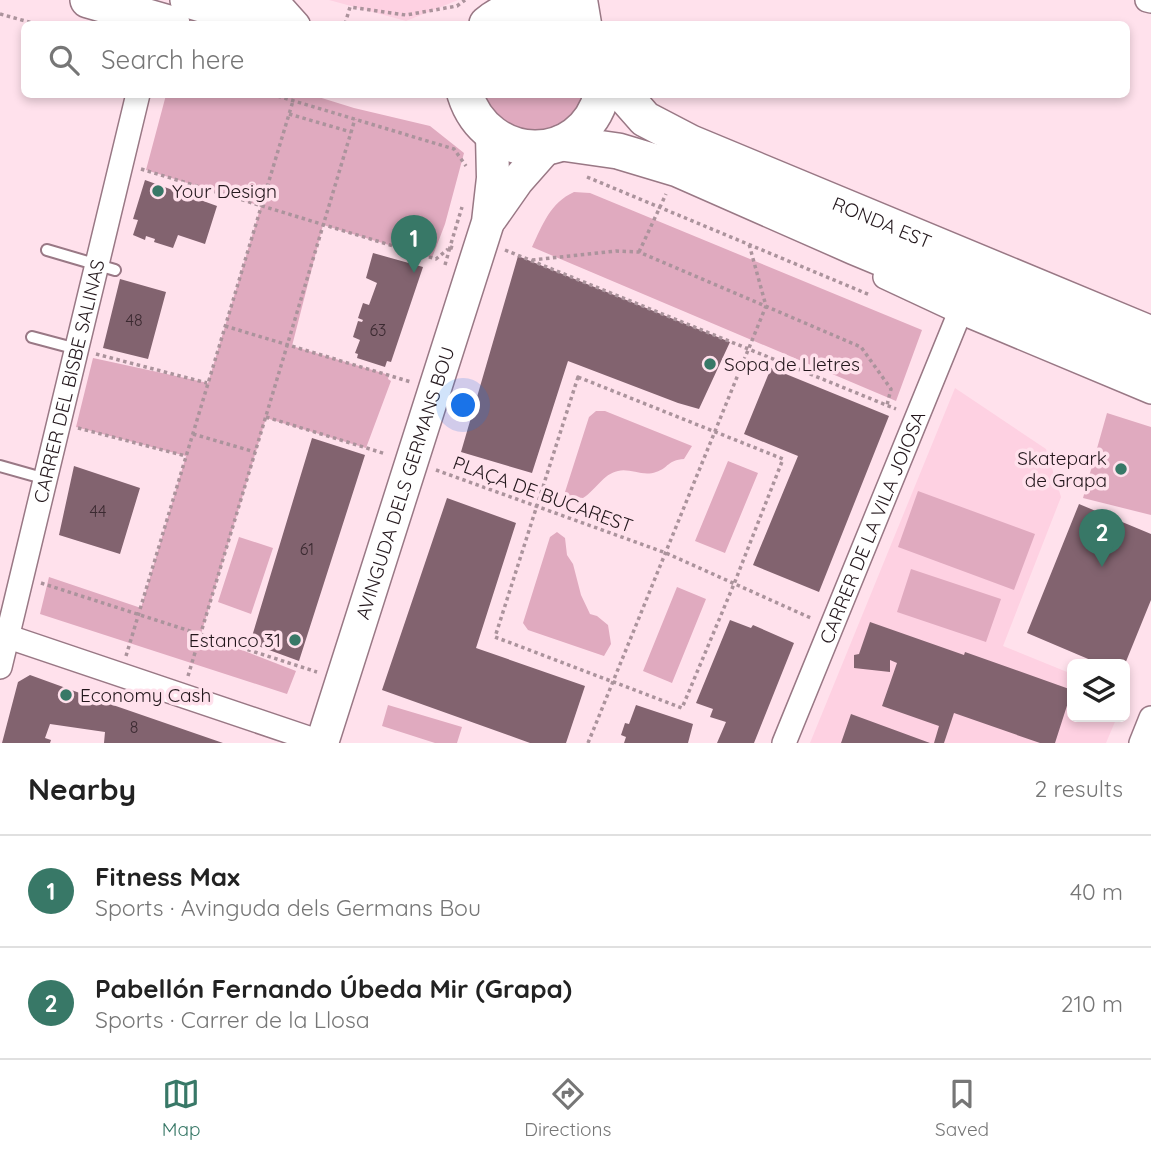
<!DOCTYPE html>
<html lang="en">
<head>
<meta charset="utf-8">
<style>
	:root { --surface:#fff; --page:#f6f6f6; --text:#222; --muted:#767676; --line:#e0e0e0; --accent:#387867 }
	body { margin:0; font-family:Quicksand,sans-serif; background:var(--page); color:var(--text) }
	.controls { position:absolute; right:21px; bottom:21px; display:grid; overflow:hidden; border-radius:10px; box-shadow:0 4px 10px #0003 }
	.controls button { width:63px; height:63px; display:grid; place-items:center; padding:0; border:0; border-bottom:2px solid var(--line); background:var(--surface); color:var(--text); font:35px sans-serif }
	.you { position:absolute; left:464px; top:406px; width:24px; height:24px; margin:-18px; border:5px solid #fff; border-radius:50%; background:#1a73e8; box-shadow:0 0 0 10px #1a73e833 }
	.badge { display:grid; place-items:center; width:46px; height:46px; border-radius:50%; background:var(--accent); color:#fff; font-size:23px; font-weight:700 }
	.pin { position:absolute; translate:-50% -58px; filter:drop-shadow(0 2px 4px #0008) }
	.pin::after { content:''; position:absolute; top:37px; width:24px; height:21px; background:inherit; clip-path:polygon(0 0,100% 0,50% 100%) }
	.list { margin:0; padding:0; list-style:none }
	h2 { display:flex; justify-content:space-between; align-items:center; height:91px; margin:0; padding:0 28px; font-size:30px }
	h2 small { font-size:23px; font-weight:400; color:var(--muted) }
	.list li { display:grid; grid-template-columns:46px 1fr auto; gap:21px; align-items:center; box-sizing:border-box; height:112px; padding:0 28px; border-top:2px solid var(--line) }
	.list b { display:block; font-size:26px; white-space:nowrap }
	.list p { margin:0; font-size:23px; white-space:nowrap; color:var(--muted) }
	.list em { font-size:23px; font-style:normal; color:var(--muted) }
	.icon { flex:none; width:38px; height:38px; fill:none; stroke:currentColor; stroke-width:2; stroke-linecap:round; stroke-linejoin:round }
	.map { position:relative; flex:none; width:1151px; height:743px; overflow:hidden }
	.search { position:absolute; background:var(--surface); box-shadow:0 4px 10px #0003; left:21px; right:21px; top:21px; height:77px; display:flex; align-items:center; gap:18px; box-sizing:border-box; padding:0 24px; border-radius:10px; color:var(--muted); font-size:26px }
	.sheet { height:315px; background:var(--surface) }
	nav { display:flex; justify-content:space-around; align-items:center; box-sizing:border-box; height:98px; border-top:2px solid var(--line); background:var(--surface); font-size:19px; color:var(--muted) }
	nav a { display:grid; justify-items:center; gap:4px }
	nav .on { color:var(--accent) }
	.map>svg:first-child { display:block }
	.built { fill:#fed1e2 }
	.green { fill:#e0aabf }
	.building { fill:#82636f }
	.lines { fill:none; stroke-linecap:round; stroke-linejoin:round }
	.lane-casing { stroke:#997885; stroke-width:14 }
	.street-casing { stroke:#997885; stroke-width:26 }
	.secondary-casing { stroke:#997885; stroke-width:35 }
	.primary-casing { stroke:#997885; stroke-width:38 }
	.path { stroke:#ab939c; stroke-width:3.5; stroke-dasharray:3.5 3.5; stroke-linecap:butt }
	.lane { stroke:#fff; stroke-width:10 }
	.street { stroke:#fff; stroke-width:23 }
	.secondary { stroke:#fff; stroke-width:32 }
	.primary { stroke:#fff; stroke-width:35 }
	.poi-dot { fill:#387867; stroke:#ffe1ec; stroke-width:2.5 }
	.labels { text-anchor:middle; stroke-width:7; stroke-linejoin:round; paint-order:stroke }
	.number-label { font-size:16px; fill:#3b2a31 }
	.poi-label { font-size:19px; fill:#23171c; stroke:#ffe1ec; text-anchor:start }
	.street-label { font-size:19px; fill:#23171c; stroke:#ffe1ec }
</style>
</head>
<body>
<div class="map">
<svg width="1151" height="743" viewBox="0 0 1151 743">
	<rect width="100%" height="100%" fill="#ffe1ec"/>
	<!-- built -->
	<path class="built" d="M329,0H458L406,21Z
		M955,388L1046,449L1061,497L1003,646L1072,674V717H1117L1106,743H810Z"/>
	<!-- green -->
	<path class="green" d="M166,95H312L354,108L430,126L464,153L445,224L432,258L323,225L292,346L389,375L388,379L391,381L366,448L266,418L201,634L296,671L287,694L40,614L49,577L141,608L186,456L76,427L93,358L208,383L261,206L146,170Z
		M479,95H589L565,127L516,134Z
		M574,192L590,193L922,330L896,401L532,247C543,224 550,203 574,192Z
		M596,411H605L692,446L684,459C667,460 669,468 656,472C643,477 630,468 618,471C603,474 596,490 583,498L566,496L565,492L589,417Z
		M1107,413L1151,427V515L1083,498Z
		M728,461L758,473L725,553L695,541Z
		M918,491L1035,534L1014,590L898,547Z
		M557,532L565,538L567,555L573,564L581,595L590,614L597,616L608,625L611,644L604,656L528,630L523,623L550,537Z
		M239,537L273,548L251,614L218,602Z
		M911,569L1001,599L986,642L897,612Z
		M677,587L706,599L672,683L643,671Z
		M388,705L462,727L457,743H435L382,726Z"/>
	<!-- building -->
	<path class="building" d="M145,180L217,206L205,244L178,235L173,248L154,242L155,239L146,236L145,240L133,235L138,220L133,219Z
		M373,253L423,267L391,362L387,361L385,367L357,358L358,354L355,353L360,340L353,337L358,321L362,322L363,320L358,318L363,303L369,305L377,283L366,278Z
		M518,256L730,342L699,409L678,403L568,361L532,473L461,452Z
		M120,279L166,292L148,359L103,348Z
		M771,368L889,416L819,592L753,565L798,456L744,434Z
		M312,438L365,455L299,661L250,643Z
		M74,466L140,488L120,554L59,535Z
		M447,498L516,523L476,648L585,686L566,743H530L382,690Z
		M1079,504L1151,534V600L1125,664H1100L1027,633Z
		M730,620L751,628L753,625L794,643L754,743H717L726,722L710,717L713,709L696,703Z
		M870,622L964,655L965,652L1072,690L1055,743H1040L954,713L944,743H934L939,726L882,706L897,663L890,660V672L854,668V655L859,654Z
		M30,675L110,704L223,743H104L105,732L50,724L45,738L51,740L50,743H2L18,682Z
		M636,705L693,724L688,743H624L626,737L621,735L625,723L629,724Z
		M851,714L930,743H841Z"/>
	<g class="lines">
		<!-- lane casing -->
		<g class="lane-casing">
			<path id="lane" d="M47,250L115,270
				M32,337L77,349
				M0,466L46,479"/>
		</g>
		<!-- street casing -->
		<g class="street-casing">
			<g id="street">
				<path d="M261,0L282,6L298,24"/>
				<path d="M1147,0L1151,1"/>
				<path d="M885,277L960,312L1151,392"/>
				<path d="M0,634L323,743"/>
				<path id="s1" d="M0,667L138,94"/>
				<path id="s2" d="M784,743L960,312"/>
				<path d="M1141,743L1151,718"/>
			</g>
		</g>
		<!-- secondary casing -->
		<g class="secondary-casing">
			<g id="secondary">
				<path d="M581,0L585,24"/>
				<path d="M491,218L517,181L547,147"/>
				<path id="s3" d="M322,743L488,222L493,178L492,135"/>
			</g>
		</g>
		<!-- primary casing -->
		<g class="primary-casing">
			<g id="primary">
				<path d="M88,0L172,24"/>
				<path d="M188,0L269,24"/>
				<path d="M487,24C514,1 552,3 580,24"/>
				<path d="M465,94C487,164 582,168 602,94"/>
				<path id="s4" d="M623,94L645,119L691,143L1151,334"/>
				<path d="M562,143L618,151L678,169L855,247L1151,370"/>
			</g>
		</g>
		<!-- path -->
		<path class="path" d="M0,14L36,24
			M345,24L350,7L406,15L457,6L465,0
			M271,94L454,149L466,166
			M289,114L351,132
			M141,169L436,259L448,249
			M587,177L870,295
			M453,248L450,247L462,207
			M505,250L896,409
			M639,252L666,194
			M532,260L616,251L639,252L861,347L891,389L887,405
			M445,265L450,247
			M225,326L411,382
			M96,354L207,383
			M578,377L783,459L734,584L682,708L495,637Z
			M266,417L386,454
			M78,428L186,456
			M193,434L255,452
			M436,470L666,553L813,619
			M41,583L317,672
			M126,656L293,101
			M188,676L355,119
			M588,743L766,306L749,244"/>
		<!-- lane -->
		<use href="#lane" class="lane"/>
		<!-- street -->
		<use href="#street" class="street"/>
		<!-- secondary -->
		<use href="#secondary" class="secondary"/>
		<!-- primary -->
		<use href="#primary" class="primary"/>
	</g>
	<!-- markers -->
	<g class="poi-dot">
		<circle cx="158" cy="191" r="7"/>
		<circle cx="710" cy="364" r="7"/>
		<circle cx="1121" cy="469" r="7"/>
		<circle cx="295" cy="640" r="7"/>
		<circle cx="66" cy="695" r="7"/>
	</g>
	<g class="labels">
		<!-- number labels -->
		<g class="number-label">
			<text x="134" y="326">48</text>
			<text x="378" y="336">63</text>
			<text x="98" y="517">44</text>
			<text x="307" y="555">61</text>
			<text x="134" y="733">8</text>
		</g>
		<!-- poi labels -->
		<g class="poi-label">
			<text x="172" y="198">Your Design</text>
			<text x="724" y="371">Sopa de Lletres</text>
			<text x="1107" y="465" text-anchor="end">Skatepark<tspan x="1107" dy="22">de Grapa</tspan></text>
			<text x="281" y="647" text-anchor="end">Estanco 31</text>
			<text x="80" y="702">Economy Cash</text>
		</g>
		<!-- street labels -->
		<g class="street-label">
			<text dy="7" stroke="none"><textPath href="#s4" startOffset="292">RONDA EST</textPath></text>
			<text dy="7" stroke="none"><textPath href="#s1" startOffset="294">CARRER DEL BISBE SALINAS</textPath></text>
			<text dy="7" stroke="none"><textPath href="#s3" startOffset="273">AVINGUDA DELS GERMANS BOU</textPath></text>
			<text transform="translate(543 494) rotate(20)" y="7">PLAÇA DE BUCAREST</text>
			<text dy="7" stroke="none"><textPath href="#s2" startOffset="233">CARRER DE LA VILA JOIOSA</textPath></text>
		</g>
	</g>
</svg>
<div class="controls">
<button><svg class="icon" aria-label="layers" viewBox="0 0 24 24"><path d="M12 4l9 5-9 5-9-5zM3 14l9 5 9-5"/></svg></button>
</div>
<div class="you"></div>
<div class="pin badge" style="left:414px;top:273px">1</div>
<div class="pin badge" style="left:1102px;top:567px">2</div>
<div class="search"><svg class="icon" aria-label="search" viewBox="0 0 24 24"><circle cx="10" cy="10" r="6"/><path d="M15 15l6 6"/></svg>Search here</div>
</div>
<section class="sheet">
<h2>Nearby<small>2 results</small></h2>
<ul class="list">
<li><span class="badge">1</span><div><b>Fitness Max</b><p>Sports · Avinguda dels Germans Bou</p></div><em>40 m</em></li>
<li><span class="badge">2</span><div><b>Pabellón Fernando Úbeda Mir (Grapa)</b><p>Sports · Carrer de la Llosa</p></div><em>210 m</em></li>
</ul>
</section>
<nav>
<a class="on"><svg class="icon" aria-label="map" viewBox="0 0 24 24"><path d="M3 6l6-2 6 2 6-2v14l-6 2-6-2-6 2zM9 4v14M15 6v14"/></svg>Map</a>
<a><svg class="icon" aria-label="directions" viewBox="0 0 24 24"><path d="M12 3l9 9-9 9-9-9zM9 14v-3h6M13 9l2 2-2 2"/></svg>Directions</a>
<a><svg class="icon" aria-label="saved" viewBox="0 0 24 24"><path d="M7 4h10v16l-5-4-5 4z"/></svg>Saved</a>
</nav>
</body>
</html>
